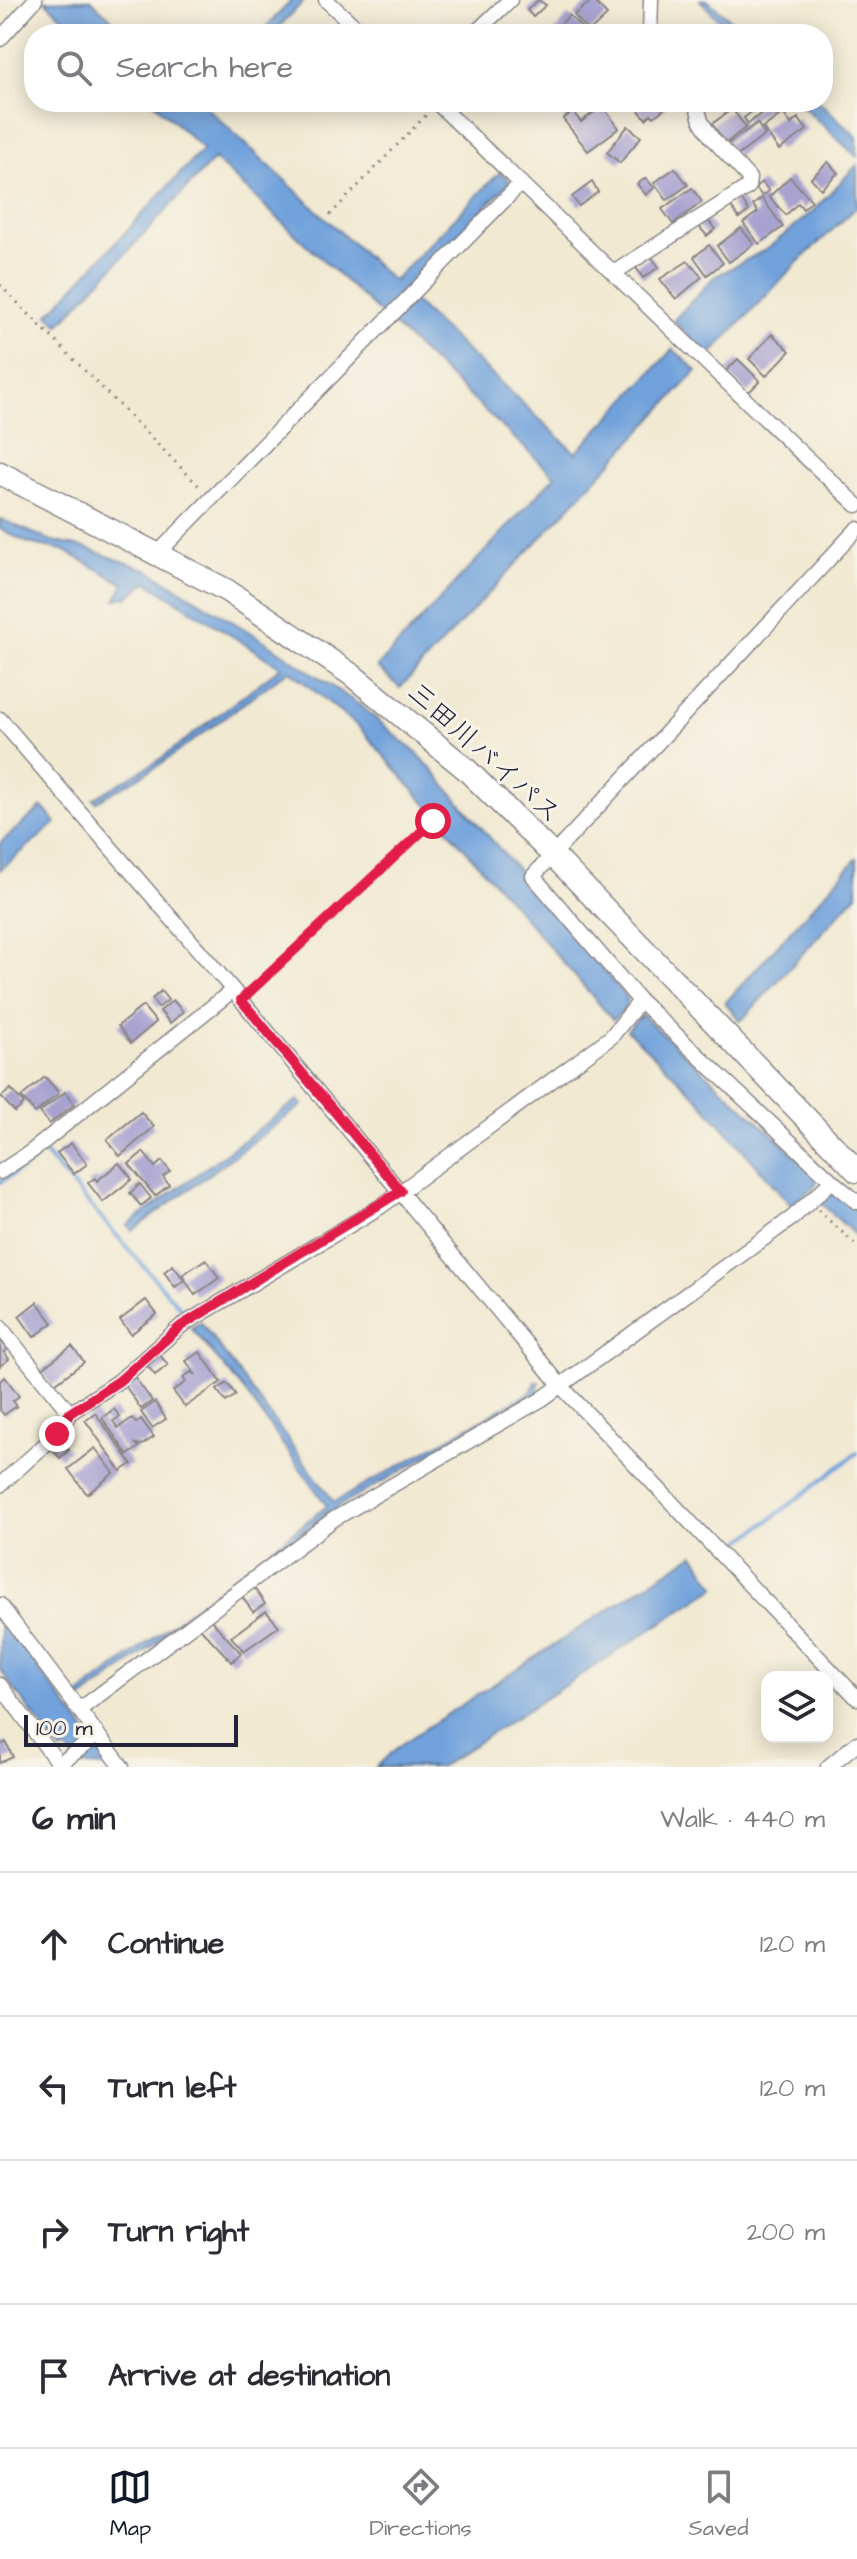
<!DOCTYPE html>
<html lang="en">
<head>
<meta charset="utf-8">
<style>
	:root { --surface:#fff; --page:#f7f7f7; --text:#2b2b33; --muted:#7c7c81; --line:#e1e1e2; --accent:#111827 }
	body { margin:0; font-family:"Architects Daughter","Klee One",sans-serif; background:var(--page); color:var(--text) }
	.controls { position:absolute; right:24px; bottom:24px; display:grid; overflow:hidden; border-radius:16px; box-shadow:0 4px 20px #0003 }
	.controls button { width:72px; height:72px; display:grid; place-items:center; padding:0; border:0; border-bottom:2px solid var(--line); background:var(--surface); color:var(--text); font:40px sans-serif }
	.scale { position:absolute; left:24px; bottom:20px; width:214px; box-sizing:border-box; padding-left:8px; border:4px solid #22223b; border-top:0; font-size:22px; line-height:28px; white-space:nowrap; color:#22223b; -webkit-text-stroke:6px #f7f3e8; paint-order:stroke }
	.stop { position:absolute; width:24px; height:24px; margin:-18px; border:6px solid #e11d48; border-radius:50%; background:#fff }
	.stop.end { background:#e11d48; border-color:#fff; box-shadow:0 2px 8px #0008 }
	.list { margin:0; padding:0; list-style:none }
	h2 { display:flex; justify-content:space-between; align-items:center; height:104px; margin:0; padding:0 32px; font-size:34px }
	h2 small { font-size:26px; font-weight:400; color:var(--muted) }
	.list li { display:grid; grid-template-columns:52px 1fr auto; gap:24px; align-items:center; box-sizing:border-box; height:144px; padding:0 32px; border-top:2px solid var(--line) }
	.list b { display:block; font-size:30px; white-space:nowrap }
	.list em { font-size:26px; font-style:normal; color:var(--muted) }
	.icon { flex:none; width:44px; height:44px; fill:none; stroke:currentColor; stroke-width:2; stroke-linecap:round; stroke-linejoin:round }
	.map { position:relative; flex:none; width:857px; height:1767px; overflow:hidden }
	.search { position:absolute; background:var(--surface); box-shadow:0 4px 20px #0003; left:24px; right:24px; top:24px; height:88px; display:flex; align-items:center; gap:20px; box-sizing:border-box; padding:0 28px; border-radius:32px; color:var(--muted); font-size:30px }
	.sheet { height:680px; background:var(--surface) }
	nav { display:flex; justify-content:space-around; align-items:center; box-sizing:border-box; height:112px; border-top:2px solid var(--line); background:var(--surface); font-size:22px; color:var(--muted) }
	nav a { display:grid; justify-items:center; gap:4px }
	nav .on { color:var(--accent) }
	.map>svg:first-child { display:block }
	.water { fill:#71a2db; stroke:#4a628b; stroke-width:2 }
	.lines { fill:none; stroke-linecap:round; stroke-linejoin:round }
	.stream { stroke:#71a2db; stroke-width:4 }
	.building { fill:#a8a2d0 }
	.minor-casing { stroke:#8a8686; stroke-width:17 }
	.highway-casing { stroke:#8a8686; stroke-width:25 }
	.path { stroke:#8a8686; stroke-width:3; stroke-dasharray:2 6; stroke-linecap:butt }
	.minor { stroke:#fff; stroke-width:14 }
	.highway { stroke:#fff; stroke-width:22 }
	.route { stroke:#e11d48; stroke-width:10 }
	.labels { text-anchor:middle; stroke-width:6; stroke-linejoin:round; paint-order:stroke }
	.street-label { font-size:28px; fill:#22223b; stroke:#f7f3e8 }
</style>
</head>
<body>
<div class="map">
<svg width="857" height="1767" viewBox="0 0 857 1767">
	<rect width="100%" height="100%" fill="#f7f3e8"/>
	<filter id="ink" filterUnits="userSpaceOnUse"><feTurbulence type="fractalNoise" baseFrequency=".0125" numOctaves="2"/><feDisplacementMap in="SourceGraphic" scale="16" xChannelSelector="R" yChannelSelector="G"/><feConvolveMatrix kernelMatrix="1 2 1 2 8 2 1 2 1" color-interpolation-filters="sRGB"/></filter>
	<filter id="wash" filterUnits="userSpaceOnUse"><feTurbulence type="fractalNoise" baseFrequency=".006" numOctaves="4" result="noise"/><feDisplacementMap in="SourceGraphic" scale="32" xChannelSelector="R" yChannelSelector="G"/><feGaussianBlur stdDeviation="1.8" result="paint"/><feColorMatrix in="noise" values="0 0 0 0 0 0 0 0 0 0 0 0 0 0 0 0 0 1.4 0 .05"/><feComposite in="paint" operator="in"/></filter>
	<g filter="url(#wash)">
		<rect width="100%" height="100%" fill="#f1e9d2"/>
		<!-- water -->
		<path class="water" d="M91,0L128,34H80L45,1Z
			M292,0H305L272,34H259Z
			M700,0H707L748,34H732Z
			M153,102H205L204,105L393,281L500,172L510,182L381,314L214,159L59,325L48,315L203,149Z
			M798,102H820L857,137V157Z
			M857,165V207L799,261L709,356L673,321L714,277L767,249L813,211Z
			M411,299L576,453L673,349L697,371L400,688L377,667L555,476L389,321Z
			M0,519L52,541L82,547L148,570L263,640L361,706L421,757L628,999L625,1009L613,1020L360,728L289,670L161,764L96,802L93,799L159,760L281,667L147,582L128,597L116,599L124,584L63,550L28,543L0,529Z
			M42,807L56,823L0,870V843Z
			M857,858V894L741,1021L725,1003Z
			M642,1015L819,1177L815,1186L791,1205L695,1095L627,1030Z
			M298,1100L303,1105L132,1231L128,1225Z
			M835,1190L857,1210V1237L822,1204L824,1194Z
			M201,1322L334,1502L531,1392L536,1381L539,1382L537,1394L329,1512L80,1701L76,1697L327,1506L246,1393L191,1328Z
			M694,1554L716,1587L440,1767H376L400,1745Z
			M0,1617L87,1733L82,1737L91,1749L96,1746L112,1767L71,1765L75,1761L66,1749L61,1752L0,1670Z"/>
		<g class="lines">
			<!-- stream -->
			<path class="stream" d="M45,1154L184,1312
				M0,1182L32,1163
				M742,1541L857,1453"/>
		</g>
		<g id="blocks">
			<!-- building -->
			<path class="building" d="M538,0L546,5L533,17L527,10Z
				M593,0L607,15L589,32L574,15Z
				M569,15L588,34H552Z
				M632,102H662L666,107L654,117L651,114L646,119Z
				M764,102H775L748,124L744,118Z
				M602,106L619,128L588,151L563,119L573,112L581,122Z
				M732,109L746,127L726,143L712,124Z
				M783,113L791,124L798,118L807,130L779,150L763,128Z
				M757,123L765,135L737,156L728,144Z
				M628,126L641,137L620,163L607,152Z
				M828,162L838,173L821,189L811,178Z
				M675,168L688,185L667,200L654,183Z
				M790,177L812,201L803,209L798,203L786,215L769,197Z
				M646,178L654,188L646,195L637,184Z
				M592,182L598,192L579,206L572,197Z
				M762,182L769,191L762,196L755,187Z
				M692,188L702,202L673,224L662,209Z
				M740,198L749,211L739,218L730,205Z
				M762,198L783,227L759,244L743,223L758,212L753,205Z
				M706,218L715,229L707,236L698,225Z
				M741,228L754,244L729,262L717,246Z
				M709,245L723,263L707,275L694,257Z
				M651,256L659,267L643,278L635,266Z
				M688,261L702,277L676,299L660,279Z
				M772,334L790,351L766,376L749,359Z
				M738,359L760,381L748,393L726,371Z
				M161,991L168,1000L158,1008L152,999Z
				M173,1000L183,1012L170,1023L160,1011Z
				M143,1006L156,1022L131,1043L118,1026Z
				M45,1077L59,1093L35,1113L21,1097Z
				M11,1089L24,1104L15,1112L1,1097Z
				M65,1092L75,1104L49,1124L40,1112Z
				M141,1112L154,1127L120,1156L107,1140Z
				M71,1143L87,1164L74,1174L57,1153Z
				M143,1152L155,1167L162,1161L170,1171L163,1177L169,1185L155,1196L129,1164Z
				M119,1163L132,1179L103,1202L88,1183L95,1178L97,1181Z
				M140,1184L151,1198L141,1206L130,1193Z
				M206,1259L219,1278L195,1295L182,1275Z
				M173,1265L184,1280L175,1287L164,1272Z
				M146,1300L157,1314L131,1334L120,1320Z
				M37,1302L53,1323L34,1337L19,1316Z
				M0,1340L8,1349L4,1352L9,1359L0,1366Z
				M72,1346L84,1362L52,1386L40,1370Z
				M200,1352L221,1382L185,1407L173,1391L186,1382L183,1378L191,1372L196,1375L186,1361Z
				M159,1354L168,1365L155,1375L146,1364Z
				M134,1376L152,1401L141,1409L124,1384Z
				M5,1377L19,1396L13,1401L17,1406L4,1415L0,1410V1381Z
				M227,1383L236,1395L226,1402L217,1390Z
				M155,1402L166,1419L152,1428L141,1412Z
				M114,1409L120,1417L113,1421L118,1428L132,1418L136,1423L141,1419L154,1437L142,1445L136,1444L139,1447L128,1455L102,1418Z
				M95,1413L132,1464L121,1471L85,1420Z
				M58,1438L69,1450L60,1458L49,1446Z
				M95,1448L114,1473L87,1494L68,1469Z
				M252,1585L265,1604L253,1612L240,1594Z
				M266,1611L279,1626L244,1651L231,1637Z
				M210,1619L241,1653L232,1662L200,1628Z
				M6,1742L13,1757L0,1763V1745Z"/>
		</g>
	</g>
	<g filter="url(#ink)">
		<use href="#blocks" fill-opacity="0" stroke="#8a8686" stroke-width="2"/>
		<g class="lines">
			<!-- minor casing -->
			<g class="minor-casing">
				<path id="minor" d="M326,0L363,34
					M474,34L510,0
					M650,34L651,0
					M0,39L35,0
					M436,102C577,236 714,373 857,505
					M615,272L748,187L749,178L711,137L701,121L696,102
					M159,552L521,183
					M0,719L233,990L560,1385L857,1698
					M640,1001L832,1181
					M0,1172L32,1151L233,990
					M0,1327L70,1413
					M0,1485L57,1434L70,1413L119,1381L181,1326L380,1207L611,1037L640,1001L533,876L857,529
					M0,1605L122,1767
					M0,1685L61,1767
					M79,1710L334,1519L542,1399L792,1218L832,1181L857,1202
					M56,1767L98,1735
					M828,1767L857,1743"/>
			</g>
			<!-- highway casing -->
			<g class="highway-casing">
				<path id="highway" d="M0,473L226,590L352,675L466,769L554,856L857,1171"/>
			</g>
			<!-- path -->
			<path class="path" d="M330,215L429,112
				M0,285L202,489
				M252,990L433,821
				M818,1210L857,1246"/>
			<!-- minor -->
			<use href="#minor" class="minor"/>
			<!-- highway -->
			<use href="#highway" class="highway"/>
		</g>
	</g>
	<g class="lines" filter="url(#ink)">
		<!-- route -->
		<path class="route" d="M57,1434L70,1413L119,1381L181,1326L401,1191L241,1000L433,821"/>
	</g>
	<g class="labels">
		<!-- street labels -->
		<g class="street-label">
			<text transform="translate(485 752) rotate(42)" y="10">三田川バイパス</text>
		</g>
	</g>
</svg>
<div class="controls">
<button><svg class="icon" aria-label="layers" viewBox="0 0 24 24"><path d="M12 4l9 5-9 5-9-5zM3 14l9 5 9-5"/></svg></button>
</div>
<div class="scale">100 m</div>
<div class="stop" style="left:433px;top:821px"></div>
<div class="stop end" style="left:57px;top:1434px"></div>
<div class="search"><svg class="icon" aria-label="search" viewBox="0 0 24 24"><circle cx="10" cy="10" r="6"/><path d="M15 15l6 6"/></svg>Search here</div>
</div>
<section class="sheet">
<h2>6 min<small>Walk · 440 m</small></h2>
<ul class="list">
<li><svg class="icon" aria-label="ahead" viewBox="0 0 24 24"><path d="M12 20V5M6 11l6-6 6 6"/></svg><div><b>Continue</b></div><em>120 m</em></li>
<li><svg class="icon" aria-label="left" viewBox="0 0 24 24"><path d="M17 20v-9H6M10 6l-5 5 5 5"/></svg><div><b>Turn left</b></div><em>120 m</em></li>
<li><svg class="icon" aria-label="right" viewBox="0 0 24 24"><path d="M7 20v-9h11M14 6l5 5-5 5"/></svg><div><b>Turn right</b></div><em>200 m</em></li>
<li><svg class="icon" aria-label="arrive" viewBox="0 0 24 24"><path d="M6 21V4h12l-3 4 3 4H6"/></svg><div><b>Arrive at destination</b></div></li>
</ul>
</section>
<nav>
<a class="on"><svg class="icon" aria-label="map" viewBox="0 0 24 24"><path d="M3 6l6-2 6 2 6-2v14l-6 2-6-2-6 2zM9 4v14M15 6v14"/></svg>Map</a>
<a><svg class="icon" aria-label="directions" viewBox="0 0 24 24"><path d="M12 3l9 9-9 9-9-9zM9 14v-3h6M13 9l2 2-2 2"/></svg>Directions</a>
<a><svg class="icon" aria-label="saved" viewBox="0 0 24 24"><path d="M7 4h10v16l-5-4-5 4z"/></svg>Saved</a>
</nav>
</body>
</html>
